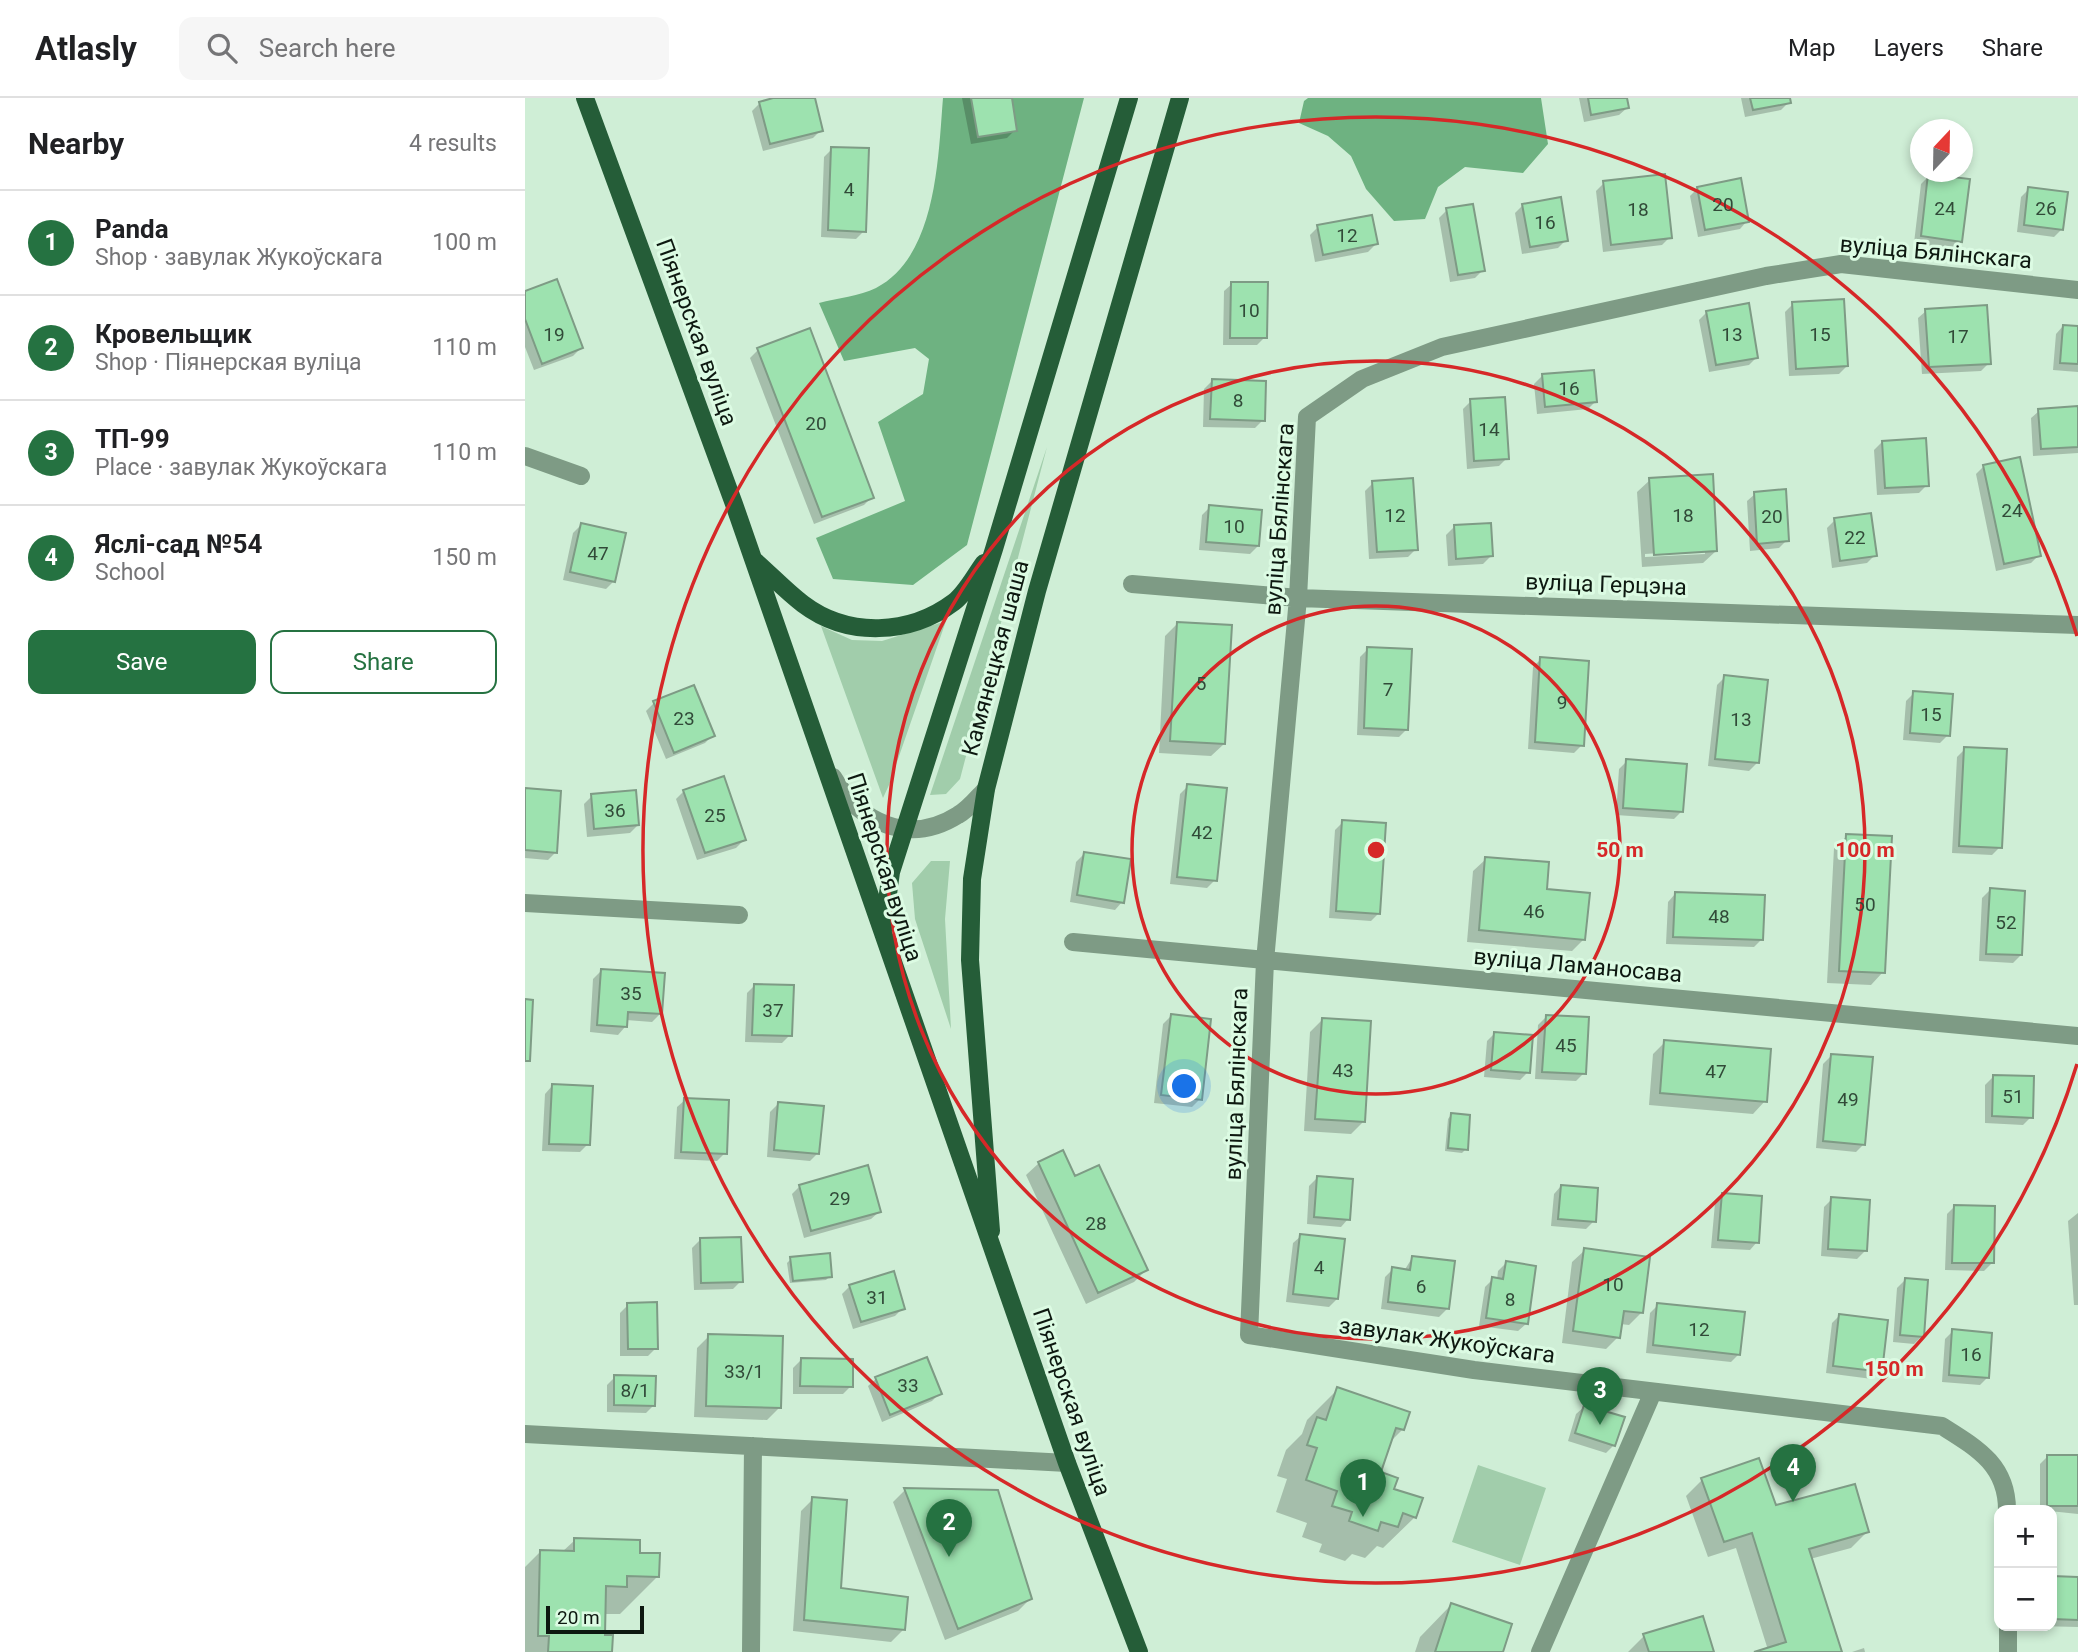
<!DOCTYPE html>
<html lang="en">
<head>
<meta charset="utf-8">
<style>
	:root { --surface:#fff; --page:#f6f6f6; --text:#202124; --muted:#757577; --line:#e0e0e0; --accent:#257241 }
	body { margin:0; font-family:Roboto,sans-serif; background:var(--page); color:var(--text) }
	.controls { position:absolute; right:21px; bottom:21px; display:grid; overflow:hidden; border-radius:14px; box-shadow:0 4px 10px #0003 }
	.controls button { width:63px; height:63px; display:grid; place-items:center; padding:0; border:0; border-bottom:2px solid var(--line); background:var(--surface); color:var(--text); font:35px sans-serif }
	.compass { position:absolute; left:1385px; top:21px; width:63px; height:63px; border-radius:50%; background:var(--surface); box-shadow:0 4px 10px #0003; rotate:22deg }
	.scale { position:absolute; left:21px; bottom:18px; width:98px; box-sizing:border-box; padding-left:7px; border:4px solid #0d1810; border-top:0; font-size:19px; line-height:24px; white-space:nowrap; color:#0d1810; -webkit-text-stroke:5px #dcfbe3; paint-order:stroke }
	.you { position:absolute; left:660px; top:989px; width:24px; height:24px; margin:-18px; border:5px solid #fff; border-radius:50%; background:#1a73e8; box-shadow:0 0 0 10px #1a73e833 }
	.badge { display:grid; place-items:center; width:46px; height:46px; border-radius:50%; background:var(--accent); color:#fff; font-size:23px; font-weight:700 }
	.pin { position:absolute; translate:-50% -58px; filter:drop-shadow(0 2px 4px #0008) }
	.pin::after { content:''; position:absolute; top:37px; width:24px; height:21px; background:inherit; clip-path:polygon(0 0,100% 0,50% 100%) }
	.list { margin:0; padding:0; list-style:none }
	h2 { display:flex; justify-content:space-between; align-items:center; height:91px; margin:0; padding:0 28px; font-size:30px }
	h2 small { font-size:23px; font-weight:400; color:var(--muted) }
	.list li { display:grid; grid-template-columns:46px 1fr auto; gap:21px; align-items:center; box-sizing:border-box; height:105px; padding:0 28px; border-top:2px solid var(--line) }
	.list b { display:block; font-size:26px; white-space:nowrap }
	.list p { margin:0; font-size:23px; white-space:nowrap; color:var(--muted) }
	.list em { font-size:23px; font-style:normal; color:var(--muted) }
	.actions { display:flex; gap:14px; padding:21px 28px }
	.actions a { flex:1; padding:16px 0; border:2px solid var(--accent); border-radius:14px; text-align:center; font-size:24px; color:var(--accent) }
	.actions .main { background:var(--accent); color:#fff }
	.icon { flex:none; width:38px; height:38px; fill:none; stroke:currentColor; stroke-width:2; stroke-linecap:round; stroke-linejoin:round }
	.map { position:relative; flex:none; width:1553px; height:1554px; overflow:hidden }
	header { display:flex; align-items:center; gap:42px; box-sizing:border-box; height:98px; padding:0 35px; background:var(--surface); border-bottom:2px solid var(--line) }
	header strong { font-size:33px }
	nav { display:flex; gap:38px; margin-inline-start:auto; font-size:24px }
	.search { width:490px; height:63px; background:var(--page); display:flex; align-items:center; gap:18px; box-sizing:border-box; padding:0 24px; border-radius:14px; color:var(--muted); font-size:26px }
	main { display:flex }
	aside { flex:1; background:var(--surface) }
	.map>svg:first-child { display:block }
	.green { fill:#a1cdab }
	.forest { fill:#6eb281 }
	.shadow { fill:#0003; fill-rule:evenodd }
	.building { fill:#9de2af; stroke:#7e9b85; stroke-width:2 }
	.lines { fill:none; stroke-linecap:round; stroke-linejoin:round }
	.minor { stroke:#7e9b85; stroke-width:18 }
	.major { stroke:#255d38; stroke-width:18 }
	.ring { fill:none; stroke:#d62828; stroke-width:3.5 }
	.labels { text-anchor:middle; stroke-width:6; stroke-linejoin:round; paint-order:stroke }
	.number-label { font-size:19px; fill:#314a38 }
	.street-label { font-size:23px; fill:#0d1810; stroke:#dcfbe3 }
	.centre { fill:#d62828; stroke:#dcfbe3; stroke-width:3.5 }
	.ring-label { font-size:21px; text-anchor:middle; font-weight:bold; fill:#d62828; stroke:#dcfbe3; stroke-width:6; stroke-linejoin:round; paint-order:stroke }
</style>
</head>
<body>
<header>
<strong>Atlasly</strong>
<div class="search"><svg class="icon" aria-label="search" viewBox="0 0 24 24"><circle cx="10" cy="10" r="6"/><path d="M15 15l6 6"/></svg>Search here</div>
<nav><a>Map</a><a>Layers</a><a>Share</a></nav>
</header>
<main>
<aside>
<h2>Nearby<small>4 results</small></h2>
<ul class="list">
<li><span class="badge">1</span><div><b>Panda</b><p>Shop · завулак Жукоўскага</p></div><em>100 m</em></li>
<li><span class="badge">2</span><div><b>Кровельщик</b><p>Shop · Піянерская вуліца</p></div><em>110 m</em></li>
<li><span class="badge">3</span><div><b>ТП-99</b><p>Place · завулак Жукоўскага</p></div><em>110 m</em></li>
<li><span class="badge">4</span><div><b>Яслі-сад №54</b><p>School</p></div><em>150 m</em></li>
</ul>
<div class="actions"><a class="main">Save</a><a>Share</a></div>
</aside>
<div class="map">
<svg width="1553" height="1554" viewBox="0 0 1553 1554">
	<rect width="100%" height="100%" fill="#cfeed6"/>
	<!-- green -->
	<path class="green" d="M522,349L435,681L421,696L405,697Z
		M421,523L364,687L358,700L296,528L327,542L357,543Z
		M406,763H425L420,821L426,931L390,821L387,785Z
		M953,1367L1021,1390L995,1467L927,1444Z"/>
	<!-- forest -->
	<path class="forest" d="M418,0H559L442,447L388,487L308,481L291,440L380,403L353,324L398,296L404,261L390,250L319,263L294,205C312,200 335,198 351,190C412,158 413,60 418,0Z
		M783,0H1016L1023,46L998,75L940,69L913,89L900,121L869,123L841,91L826,58L803,38L774,25L779,3Z"/>
	<!-- shadow -->
	<path class="shadow" d="M255,0H288L296,32L288,40L238,53L227,13L235,5Z
		M437,0H485L490,32L482,40L446,46Z
		M1054,0H1100L1102,10L1094,17L1059,24Z
		M1216,0H1263L1264,4L1256,12L1220,19Z
		M307,51L339,133L331,141L296,139L299,59Z
		M1404,78L1435,143L1427,151L1389,145L1396,86Z
		M1079,85L1145,139L1137,147L1078,154L1071,93Z
		M1173,90L1222,123L1215,131L1173,139L1165,98Z
		M1504,91L1537,131L1529,139L1492,134L1496,99Z
		M998,107L1041,142L1033,150L997,156L990,115Z
		M922,112L958,172L950,180L925,184L914,120Z
		M793,129L851,146L843,154L790,164L785,137Z
		M707,186L740,239L732,247H698L699,193Z
		M0,195L56,250L48,258L9,272L0,249Z
		M1268,206L1322,268L1314,276L1264,278L1260,214Z
		M1401,213L1464,265L1456,273L1397,276L1393,220Z
		M1182,214L1232,259L1224,267L1184,274L1174,222Z
		M1538,228L1553,229V274L1528,272L1531,236Z
		M233,252L347,399L339,407L289,426L225,260Z
		M1017,278L1071,303L1063,311L1012,316L1009,286Z
		M687,283L738,322L730,330L678,329L679,291Z
		M946,303L982,360L974,368L942,371L938,311Z
		M1553,310V355L1508,358L1506,320L1514,313Z
		M1357,344L1402,387L1394,395L1352,397L1349,352Z
		M1459,368L1514,457L1506,465L1471,473L1451,376Z
		M1125,382L1191,453L1178,465L1117,469L1112,394ZM1180,452V456L1120,459V456Z
		M848,385L891,451L883,459L844,461L840,393Z
		M1230,396L1262,442L1254,450L1225,453L1222,403Z
		M685,409L733,448L725,456L674,452L677,417Z
		M1310,422L1350,457L1342,465L1307,470L1302,430Z
		M56,427L89,483L81,491L38,482L48,435Z
		M929,429L966,458L958,466L923,468L921,437Z
		M652,526L699,646L686,658L634,655L640,538Z
		M843,551L882,631L874,639L832,637L835,559Z
		M1016,561L1057,647L1049,655L1003,651L1008,569Z
		M1200,579L1232,665L1224,673L1183,668L1192,587Z
		M1389,595L1423,637L1415,645L1378,642L1381,603Z
		M129,605L188,637L180,645L141,661L121,613Z
		M1440,651L1475,749L1467,757L1427,755L1432,659Z
		M1102,663L1157,713L1149,721L1091,717L1094,671Z
		M663,688L690,782L682,790L645,786L655,696Z
		M0,692L31,754L23,762L0,760Z
		M159,693L219,742L211,750L172,762L151,701Z
		M67,698L113,727L105,735L62,739L59,706Z
		M818,724L854,815L846,823L804,820L810,732Z
		M1322,738L1358,874L1346,887L1302,885L1309,750Z
		M559,756L597,804L590,812L545,804L551,764Z
		M961,761L1020,792L1059,841L1047,853L942,844L948,773Z
		M1465,792L1496,857L1488,865L1454,863L1457,800Z
		M1150,796L1237,841L1229,849L1141,846L1143,804Z
		M76,873L135,916L127,924L101,922L100,929L93,937L65,934L68,881Z
		M230,887L265,937L257,945L220,944L222,895Z
		M646,918L675,1001L667,1009L629,1005L638,926Z
		M1021,919L1059,975L1051,983L1010,981L1013,927Z
		M797,922L838,1024L826,1036L779,1033L785,934Z
		M970,935L1003,974L995,982L959,979L962,943Z
		M1140,944L1240,1003L1228,1016L1124,1007L1128,956Z
		M1306,958L1339,1046L1331,1054L1291,1050L1298,966Z
		M1468,979L1506,1019L1498,1027L1460,1025V987Z
		M27,988L63,1046L55,1054L17,1053L20,996Z
		M160,1002L200,1055L192,1063L149,1061L152,1009Z
		M253,1006L293,1055L285,1063L242,1059L245,1014Z
		M926,1017L941,1051L937,1055L920,1053L923,1021Z
		M514,1065L549,1080L621,1172L609,1184L561,1206L501,1077Z
		M792,1080L823,1121L816,1129L782,1126L784,1088Z
		M275,1088L354,1114L346,1121L279,1140L267,1096Z
		M1036,1088L1069,1123L1061,1131L1026,1128L1029,1096Z
		M1198,1097L1232,1144L1225,1152L1186,1150L1190,1105Z
		M1307,1101L1340,1153L1332,1161L1296,1158L1299,1109Z
		M1430,1108L1467,1165L1459,1173L1420,1172L1422,1116Z
		M1553,1115V1207H1549L1543,1123Z
		M776,1138L812,1201L804,1209L761,1204L768,1145Z
		M175,1142L216,1183L208,1191L169,1192L167,1150Z
		M1060,1152L1116,1215L1104,1227L1095,1226L1093,1239L1081,1251L1037,1245L1047,1164Z
		M887,1160L922,1211L914,1219L856,1211L860,1179L868,1171L879,1173Z
		M266,1161L305,1178L301,1182L265,1185L262,1165Z
		M981,1165L1001,1226L993,1233L954,1228L960,1189L968,1181L972,1182L973,1173Z
		M1380,1182L1397,1238L1389,1246L1368,1244L1372,1190Z
		M325,1188L378,1210L370,1218L328,1231L317,1196Z
		M103,1207L131,1250L123,1258H95V1215Z
		M1133,1207L1214,1256L1206,1264L1121,1255L1125,1215Z
		M1315,1217L1355,1273L1347,1281L1301,1275L1307,1225Z
		M1428,1233L1463,1279L1455,1287L1417,1284L1420,1241Z
		M184,1238L254,1310L242,1322L169,1319L172,1250Z
		M276,1262L326,1288L318,1296H268V1270Z
		M90,1279L129,1307L121,1315L82,1314V1287Z
		M351,1281L415,1295L407,1303L357,1324L343,1288Z
		M813,1291L878,1331L865,1344L854,1375L890,1419L858,1450L852,1448L840,1460L827,1456L820,1463L794,1454L797,1446L777,1439L782,1425L751,1414L762,1381L752,1378L761,1352L777,1336L782,1322Z
		M1059,1309L1089,1347L1081,1355L1043,1343L1051,1316Z
		M1523,1358L1553,1359V1416L1515,1412V1366Z
		M1177,1382L1250,1410L1342,1434L1326,1450L1285,1461L1315,1554H1235L1243,1552L1211,1450L1183,1459L1161,1398Z
		M380,1392L471,1394L505,1501L493,1513L420,1542L368,1404Z
		M288,1401L315,1492L378,1532L366,1544L268,1533L276,1413Z
		M50,1442L133,1478L95,1516H79V1539L86,1554H0V1469L15,1454H37Z
		M1527,1480L1553,1481V1529L1512,1528H1527Z
		M926,1507L976,1554H890L895,1539Z
		M1119,1538L1187,1554H1103Z
		M1339,1550L1340,1554H1327Z"/>
	<!-- building -->
	<path class="building" d="M248,0H290L298,33L245,46L234,4Z
		M446,0H487L492,33L453,39Z
		M1063,0H1102L1104,10L1066,17Z
		M1225,0H1265L1266,5L1228,12Z
		M306,49L344,50L341,134L303,132Z
		M1140,76L1147,140L1086,147L1078,83Z
		M1403,76L1445,81L1437,144L1396,138Z
		M1216,80L1224,124L1180,132L1172,89Z
		M1503,89L1543,94L1538,132L1499,127Z
		M1036,99L1043,143L1005,149L997,106Z
		M948,106L960,173L933,177L921,110Z
		M847,117L853,146L798,157L792,127Z
		M32,181L58,250L17,266L0,221V193Z
		M706,184H743L742,240H705Z
		M1319,201L1323,268L1271,271L1267,204Z
		M1224,205L1233,260L1191,267L1181,213Z
		M1462,207L1466,266L1404,269L1400,211Z
		M1538,227L1553,228V266L1535,265Z
		M285,230L349,400L297,419L232,250Z
		M1069,272L1072,304L1020,309L1017,276Z
		M687,281L741,283L740,323L685,321Z
		M980,299L984,361L949,363L945,301Z
		M1553,308V349L1516,351L1513,311Z
		M1401,340L1404,388L1360,390L1357,343Z
		M1495,359L1516,458L1479,466L1458,367Z
		M1188,376L1192,453L1129,457L1124,380Z
		M888,380L893,452L852,454L847,383Z
		M1261,391L1264,443L1232,446L1229,394Z
		M684,407L737,412L734,448L681,444Z
		M1346,415L1352,458L1315,463L1309,420Z
		M56,425L101,435L90,484L45,474Z
		M966,425L968,458L931,461L929,427Z
		M652,524L707,527L700,646L645,643Z
		M842,549L887,551L883,632L839,630Z
		M1015,559L1064,563L1059,648L1010,644Z
		M1199,577L1243,582L1234,665L1190,661Z
		M169,587L190,638L149,655L128,603Z
		M1388,593L1428,596L1425,638L1385,635Z
		M1439,649L1482,651L1477,750L1434,748Z
		M1101,661L1162,666L1158,714L1098,710Z
		M199,678L221,742L180,755L158,692Z
		M662,686L702,690L692,783L652,779Z
		M0,690L36,693L32,755L0,752Z
		M111,692L114,727L69,731L66,696Z
		M817,722L861,725L855,816L811,813Z
		M1321,736L1367,738L1360,875L1314,873Z
		M559,754L606,761L599,805L552,797Z
		M960,759L1024,764L1022,791L1065,795L1060,842L954,832Z
		M1465,790L1500,793L1497,857L1461,856Z
		M1150,794L1240,797L1238,842L1148,839Z
		M76,871L140,875L137,916L103,914L102,929L72,927Z
		M229,886L269,887L267,938L227,937Z
		M0,901L8,902L5,963H0Z
		M646,916L686,921L677,1002L636,997Z
		M1021,917L1064,919L1061,976L1017,974Z
		M797,920L846,923L840,1024L790,1021Z
		M969,934L1008,937L1005,975L966,972Z
		M1139,942L1246,951L1242,1004L1135,995Z
		M1306,956L1348,959L1340,1047L1298,1043Z
		M1468,977L1509,978L1508,1020L1467,1018Z
		M27,986L68,988L65,1047L24,1046Z
		M159,1000L204,1002L202,1056L156,1054Z
		M253,1004L299,1008L294,1056L249,1052Z
		M926,1015L945,1017L943,1052L923,1050Z
		M538,1052L550,1078L574,1067L623,1172L573,1195L513,1064Z
		M343,1067L356,1114L286,1133L274,1087Z
		M792,1078L828,1081L825,1122L789,1119Z
		M1036,1087L1073,1090L1071,1124L1033,1121Z
		M1197,1095L1237,1098L1234,1145L1193,1142Z
		M1306,1099L1345,1102L1342,1153L1303,1151Z
		M1429,1107L1470,1108L1469,1165H1427Z
		M775,1136L820,1141L813,1201L768,1196Z
		M216,1139L218,1184L176,1185L175,1140Z
		M1059,1150L1125,1159L1118,1215L1099,1213L1095,1240L1048,1233Z
		M305,1155L307,1179L268,1183L265,1159Z
		M887,1158L930,1163L924,1211L863,1204L867,1169L885,1172Z
		M981,1163L1011,1168L1003,1226L961,1220L967,1179L978,1181Z
		M369,1173L380,1211L336,1224L324,1187Z
		M1380,1180L1403,1182L1399,1239L1375,1237Z
		M132,1204L133,1251H103L102,1205Z
		M1132,1205L1220,1214L1215,1257L1128,1247Z
		M1314,1216L1363,1222L1357,1274L1308,1268Z
		M1427,1231L1467,1235L1464,1280L1424,1277Z
		M183,1236L258,1238L256,1310L181,1308Z
		M402,1259L417,1296L365,1317L350,1279Z
		M276,1260L328,1261V1289L275,1288Z
		M89,1277L131,1278L130,1308L89,1307Z
		M812,1289L885,1314L879,1332L871,1330L856,1374L873,1380L869,1391L898,1400L891,1420L878,1415L873,1429L856,1424L853,1433L824,1423L827,1414L807,1408L812,1393L781,1382L792,1350L782,1347L792,1319L801,1322Z
		M1059,1307L1100,1319L1090,1348L1050,1335Z
		M1522,1357H1553V1408H1522Z
		M1234,1360L1251,1407L1330,1386L1344,1434L1284,1451L1317,1554H1229L1261,1544L1227,1435L1199,1444L1176,1380Z
		M379,1390L473,1392L507,1501L433,1531Z
		M287,1399L322,1402L316,1490L383,1499L380,1532L279,1522Z
		M49,1440L115,1442V1455H135L134,1479L102,1478V1489L81,1488L80,1537H88L87,1554H23L24,1538H13L15,1452L49,1453Z
		M1527,1478L1553,1479V1522L1527,1521Z
		M926,1505L987,1526L978,1554H910Z
		M1178,1518L1189,1554H1124L1118,1536Z"/>
	<g class="lines">
		<!-- minor -->
		<path class="minor" d="M0,358L56,378
			M607,486L773,500L1553,527
			M308,679C335,725 384,748 433,717C444,711 453,699 461,691
			M0,805L214,817
			M548,844L1553,938
			M0,1336L542,1365
			M1482,1412C1482,1367 1452,1350 1417,1328L949,1272L724,1237L740,863L773,500L782,319L837,281L917,249L1241,178L1316,166L1553,192
			M1483,1528V1554
			M226,1554L228,1348
			M1015,1554L1128,1294"/>
		<!-- major -->
		<path class="major" d="M60,0L209,406L542,1365L614,1554
			M230,463C246,477 261,493 278,506C323,540 385,537 429,504C441,495 450,477 459,465
			M358,832L366,774L469,451L604,0
			M466,1133L445,862L447,781L461,691L512,493L655,0"/>
	</g>
	<!-- distance rings -->
	<g class="ring">
		<circle cx="851" cy="752" r="244"/>
		<circle cx="851" cy="752" r="489"/>
		<path d="M1552 966A733 733 0 1 1 1552 538"/>
	</g>
	<g class="labels">
		<!-- number labels -->
		<g class="number-label">
			<text x="324" y="98">4</text>
			<text x="1198" y="113">20</text>
			<text x="1420" y="117">24</text>
			<text x="1521" y="117">26</text>
			<text x="1113" y="118">18</text>
			<text x="1020" y="131">16</text>
			<text x="822" y="144">12</text>
			<text x="724" y="219">10</text>
			<text x="29" y="243">19</text>
			<text x="1207" y="243">13</text>
			<text x="1295" y="243">15</text>
			<text x="1433" y="245">17</text>
			<text x="1044" y="297">16</text>
			<text x="713" y="309">8</text>
			<text x="291" y="332">20</text>
			<text x="964" y="338">14</text>
			<text x="1487" y="419">24</text>
			<text x="870" y="424">12</text>
			<text x="1158" y="424">18</text>
			<text x="1247" y="425">20</text>
			<text x="709" y="435">10</text>
			<text x="1330" y="446">22</text>
			<text x="73" y="462">47</text>
			<text x="676" y="592">5</text>
			<text x="863" y="598">7</text>
			<text x="1037" y="611">9</text>
			<text x="1406" y="623">15</text>
			<text x="159" y="627">23</text>
			<text x="1216" y="628">13</text>
			<text x="90" y="719">36</text>
			<text x="190" y="724">25</text>
			<text x="677" y="741">42</text>
			<text x="1340" y="813">50</text>
			<text x="1009" y="820">46</text>
			<text x="1194" y="825">48</text>
			<text x="1481" y="831">52</text>
			<text x="106" y="902">35</text>
			<text x="248" y="919">37</text>
			<text x="1041" y="954">45</text>
			<text x="818" y="979">43</text>
			<text x="1191" y="980">47</text>
			<text x="1488" y="1005">51</text>
			<text x="1323" y="1008">49</text>
			<text x="315" y="1107">29</text>
			<text x="571" y="1132">28</text>
			<text x="794" y="1176">4</text>
			<text x="1088" y="1193">10</text>
			<text x="896" y="1195">6</text>
			<text x="352" y="1206">31</text>
			<text x="985" y="1208">8</text>
			<text x="1174" y="1238">12</text>
			<text x="1446" y="1263">16</text>
			<text x="219" y="1280">33/1</text>
			<text x="383" y="1294">33</text>
			<text x="110" y="1299">8/1</text>
		</g>
		<!-- street labels -->
		<g class="street-label">
			<text transform="translate(1411 154) rotate(5)" y="8">вуліца Бялінскага</text>
			<text transform="translate(172 234) rotate(70)" y="8">Піянерская вуліца</text>
			<text transform="translate(754 421) rotate(-86)" y="8">вуліца Бялінскага</text>
			<text transform="translate(1081 486) rotate(2)" y="8">вуліца Герцэна</text>
			<text transform="translate(470 560) rotate(-75)" y="8">Камянецкая шаша</text>
			<text transform="translate(360 769) rotate(72)" y="8">Піянерская вуліца</text>
			<text transform="translate(1053 867) rotate(5)" y="8">вуліца Ламаносава</text>
			<text transform="translate(711 986) rotate(-88)" y="8">вуліца Бялінскага</text>
			<text transform="translate(922 1242) rotate(8)" y="8">завулак Жукоўскага</text>
			<text transform="translate(547 1304) rotate(71)" y="8">Піянерская вуліца</text>
		</g>
	</g>
	<circle cx="851" cy="752" r="10" class="centre"/>
	<g class="ring-label">
		<text x="1095" y="759">50 m</text>
		<text x="1340" y="759">100 m</text>
		<text x="1369" y="1278">150 m</text>
	</g>
</svg>
<div class="controls">
<button>+</button>
<button>−</button>
</div>
<svg class="compass" viewBox="-18 -18 36 36"><path d="M0-13l5 13h-10z" fill="#e53935"/><path d="M0 13l5-13h-10z" fill="#757577"/></svg>
<div class="scale">20 m</div>
<div class="you"></div>
<div class="pin badge" style="left:838px;top:1419px">1</div>
<div class="pin badge" style="left:424px;top:1459px">2</div>
<div class="pin badge" style="left:1075px;top:1327px">3</div>
<div class="pin badge" style="left:1268px;top:1404px">4</div>
</div>
</main>
</body>
</html>
